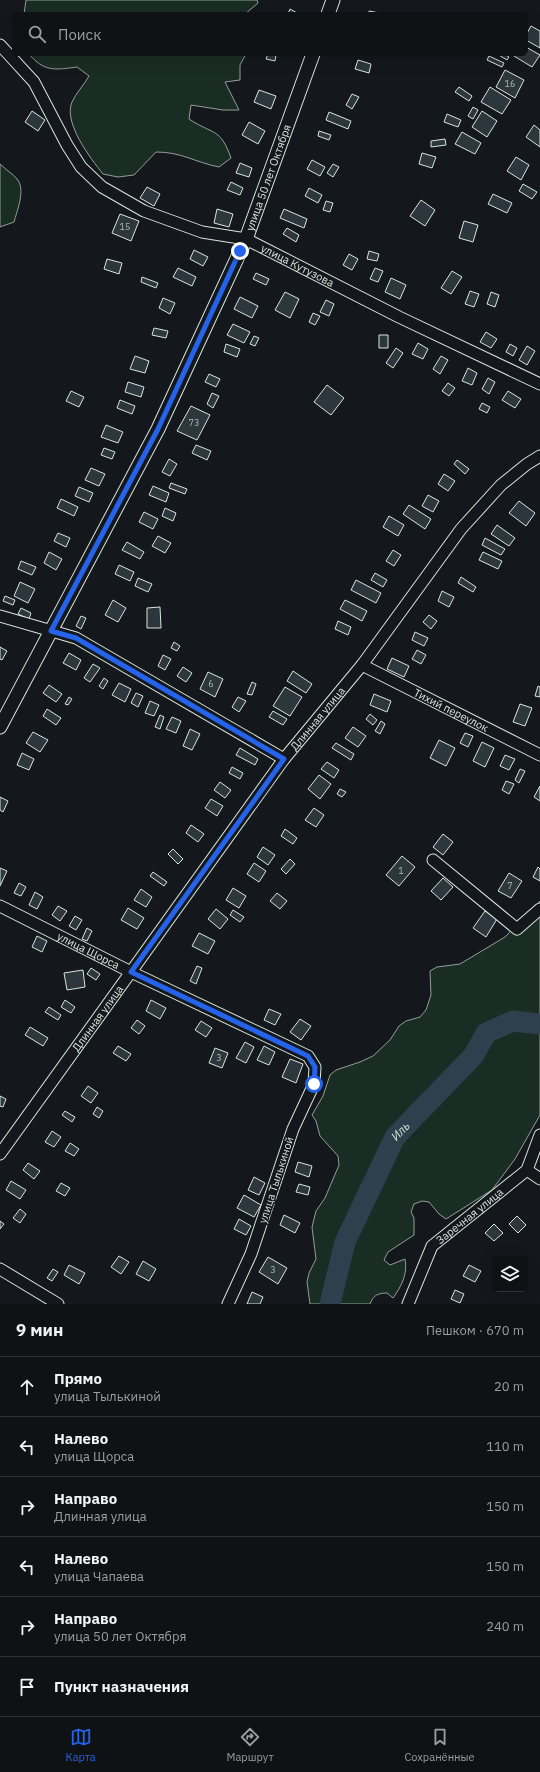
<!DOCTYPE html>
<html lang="ru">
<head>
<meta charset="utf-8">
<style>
	:root { --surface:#0f1215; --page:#181b1e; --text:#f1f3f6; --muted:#9b9ea0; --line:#2f3234; --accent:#2563eb }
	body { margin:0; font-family:"IBM Plex Sans",sans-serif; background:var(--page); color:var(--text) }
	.controls { position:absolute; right:12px; bottom:12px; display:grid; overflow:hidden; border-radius:6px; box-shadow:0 4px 16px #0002 }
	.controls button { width:36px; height:36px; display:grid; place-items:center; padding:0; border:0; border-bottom:1px solid var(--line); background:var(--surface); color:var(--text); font:20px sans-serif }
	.stop { position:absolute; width:12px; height:12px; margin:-9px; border:3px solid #2563eb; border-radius:50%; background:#fff }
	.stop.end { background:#2563eb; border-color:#fff; box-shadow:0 1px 4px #0008 }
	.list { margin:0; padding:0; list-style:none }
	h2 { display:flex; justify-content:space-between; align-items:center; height:52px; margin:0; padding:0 16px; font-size:17px }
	h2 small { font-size:13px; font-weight:400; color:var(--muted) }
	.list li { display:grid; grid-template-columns:26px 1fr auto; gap:12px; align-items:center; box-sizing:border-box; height:60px; padding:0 16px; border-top:1px solid var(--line) }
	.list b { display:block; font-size:15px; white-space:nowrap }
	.list p { margin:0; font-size:13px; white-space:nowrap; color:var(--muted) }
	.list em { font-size:13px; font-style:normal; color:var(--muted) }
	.icon { flex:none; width:22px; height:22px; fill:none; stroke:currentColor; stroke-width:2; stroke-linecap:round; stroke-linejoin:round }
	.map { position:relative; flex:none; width:540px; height:1304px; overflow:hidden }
	.search { position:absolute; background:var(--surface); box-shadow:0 4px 16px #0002; left:12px; right:12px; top:12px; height:44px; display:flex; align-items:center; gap:10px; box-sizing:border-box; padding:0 14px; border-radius:6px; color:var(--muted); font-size:15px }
	.sheet { height:412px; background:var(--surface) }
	nav { display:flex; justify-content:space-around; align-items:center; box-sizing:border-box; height:56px; border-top:1px solid var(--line); background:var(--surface); font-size:11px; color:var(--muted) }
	nav a { display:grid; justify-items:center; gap:2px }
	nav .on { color:var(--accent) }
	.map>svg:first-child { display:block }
	.green { fill:#1a2d24; stroke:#939e99 }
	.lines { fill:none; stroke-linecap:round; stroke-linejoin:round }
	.river { stroke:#2f3f4d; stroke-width:21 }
	.building { fill:#2c363c; stroke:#d8e6dc }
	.minor-casing { stroke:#d8e6dc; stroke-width:13 }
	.tertiary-casing { stroke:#d8e6dc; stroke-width:15 }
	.minor { stroke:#14181c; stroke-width:11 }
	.tertiary { stroke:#14181c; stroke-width:13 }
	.route { stroke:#2563eb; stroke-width:5 }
	.labels { text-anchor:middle; stroke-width:3; stroke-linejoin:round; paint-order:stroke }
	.number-label { font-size:9px; fill:#adbab4 }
	.street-label { font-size:11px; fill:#d8e6dc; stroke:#14181c }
	.water-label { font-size:12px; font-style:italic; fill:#d8e6dc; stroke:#14181c }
</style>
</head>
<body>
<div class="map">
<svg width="540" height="1304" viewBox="0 0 540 1304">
	<rect width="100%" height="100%" fill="#14181c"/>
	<!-- green -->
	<path class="green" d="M26,0H257L258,3L245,14H24Z
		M29,54H246L240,65V80L225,82L239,110H223L191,105L189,119C213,135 220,127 231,158L219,167C194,162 182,152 156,152L134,175L118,177L103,174C91,159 63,123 72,102C76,93 84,85 89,76L77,67C55,70 44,72 29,54Z
		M0,164C5,169 13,174 17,179C26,189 17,211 14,222L0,227Z
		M540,901V1115L515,1159L492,1190L446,1219L439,1214L429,1202L422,1201L414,1204L411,1212L414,1218V1235L388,1252L384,1260L390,1265L405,1259C408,1274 401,1287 393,1298L387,1293C379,1293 373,1295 370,1304H310L307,1282L309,1273L316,1259L312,1227L316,1211L325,1198L339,1165L338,1156L320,1136L316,1121L312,1115L323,1096L330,1075L336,1070L360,1062L373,1056L390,1040L399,1026L406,1021L420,1017L426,1010L431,995L430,971L437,967L460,964L505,937Z"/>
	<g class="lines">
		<!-- river -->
		<path class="river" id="s1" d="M330,1304L345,1242L395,1137L474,1055L486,1033L513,1021L540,1024"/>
	</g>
	<!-- building -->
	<path class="building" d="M290,9L299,14H288Z
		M369,11L385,14H369Z
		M531,26L540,31V48L526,40V35Z
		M526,47L540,55L532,67L514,56L515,54H526Z
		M268,54L276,55L275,61L266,59Z
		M497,54H504L509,57L507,60Z
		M489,56L504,63L502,67L487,60Z
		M358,60L371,64L369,73L355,69Z
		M505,70L524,80L515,98L496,87Z
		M459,87L472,96L469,101L455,92Z
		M490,87L511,100L502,114L481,102Z
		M259,90L276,96L271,109L254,102Z
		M352,94L359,97L352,109L346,105Z
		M473,107L478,110L473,119L468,116Z
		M32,111L45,120L38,131L25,122Z
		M482,111L497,121L487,137L472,127Z
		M329,112L351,121L348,129L326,120Z
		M447,114L461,120L458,127L444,122Z
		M249,122L265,131L258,144L242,135Z
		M534,125L540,130V147L526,137Z
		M319,131L331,135L329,140L318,136Z
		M462,132L481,143L475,154L455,144Z
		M445,139L446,145L431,147V141Z
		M422,153L436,157L432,168L419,164Z
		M516,157L529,165L521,180L507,171Z
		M312,160L325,167L320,176L307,169Z
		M240,163L252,168L249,177L236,173Z
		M333,164L339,167L333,177L327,173Z
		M231,182L243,188L240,195L227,190Z
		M523,184L537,192L532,199L519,191Z
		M147,187L160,194L154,206L140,198Z
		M309,188L322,195L318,203L305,196Z
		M493,194L512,203L507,213L488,204Z
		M421,200L435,210L425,226L410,216Z
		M326,201L333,203L330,212L323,210Z
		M217,209L233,214L229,227L214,223Z
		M284,209L307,219L304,228L280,218Z
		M120,214L139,221L131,241L112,233Z
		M464,221L478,225L473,242L459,238Z
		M287,228L299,235L296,242L283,234Z
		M194,250L208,257L203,266L190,259Z
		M369,251L379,254L377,261L367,259Z
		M349,254L358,259L352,270L343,265Z
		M107,259L122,263L119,274L104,269Z
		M178,268L196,277L192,286L173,277Z
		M375,268L383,271L378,282L370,279Z
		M452,271L462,277L451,294L441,288Z
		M256,273L269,279L266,285L253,279Z
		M142,277L158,283L156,288L141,282Z
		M391,278L406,285L400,299L385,292Z
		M470,291L479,294L474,307L465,304Z
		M285,292L299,299L290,318L275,310Z
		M491,292L499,295L495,307L487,304Z
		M240,297L258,306L252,318L234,309Z
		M163,298L175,303L170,314L159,308Z
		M326,300L334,304L329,316L320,312Z
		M313,313L320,316L315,325L309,322Z
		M233,324L250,332L244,343L227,335Z
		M154,328L168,331L166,338L152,335Z
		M486,332L497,339L491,348L480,342Z
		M379,335H388V348H379Z
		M254,336L259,338L255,346L250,344Z
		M418,343L428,349L423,359L412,354Z
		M226,344L240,349L237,357L224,352Z
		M510,344L517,348L513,356L506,352Z
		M527,346L535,351L527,365L519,360Z
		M396,348L403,353L393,368L386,363Z
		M135,356L149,361L145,373L130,369Z
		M441,356L448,360L440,374L433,369Z
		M468,368L477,373L472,385L462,381Z
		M209,374L220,379L216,387L205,382Z
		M488,378L495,382L489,394L482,389Z
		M128,382L144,387L141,397L125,392Z
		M448,383L455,388L449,396L442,391Z
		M327,385L344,398L331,415L314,402Z
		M71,391L84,397L79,407L66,401Z
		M508,391L521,399L515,408L502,400Z
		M212,393L219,396L213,408L207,404Z
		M120,400L135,406L132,414L117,408Z
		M482,403L490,407L487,413L479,409Z
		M191,406L210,415L197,440L177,431Z
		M106,425L123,432L118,443L101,437Z
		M196,445L211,451L207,460L192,453Z
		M104,448L115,452L112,459L101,455Z
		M169,459L177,464L170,476L162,472Z
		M457,460L469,469L465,474L454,464Z
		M91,468L105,474L99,486L85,480Z
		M444,474L455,481L448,491L438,484Z
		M171,483L187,489L185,494L169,488Z
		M153,486L169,493L166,502L149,495Z
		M79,487L93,493L89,502L75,496Z
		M428,495L439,501L433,512L422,506Z
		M61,499L78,507L74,516L57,508Z
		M519,501L535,513L526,526L509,513Z
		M409,505L431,519L425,529L403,514Z
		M165,508L176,513L173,521L162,516Z
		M144,512L158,519L153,529L139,522Z
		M389,516L404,525L398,536L383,527Z
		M497,525L515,538L509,546L491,534Z
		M58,533L70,538L66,547L54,541Z
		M158,536L171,543L165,553L152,546Z
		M485,538L505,549L501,555L482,545Z
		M127,542L144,552L140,559L122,550Z
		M393,550L401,555L394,566L386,561Z
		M49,552L62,559L56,570L44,563Z
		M483,552L502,561L498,569L479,560Z
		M21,561L36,567L32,575L18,569Z
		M119,565L134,572L130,581L115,574Z
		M375,573L387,580L383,587L371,580Z
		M461,577L476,587L473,592L458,583Z
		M138,578L152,584L148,592L135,586Z
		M356,580L381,593L376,603L351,590Z
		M20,582L35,589L28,603L14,596Z
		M442,591L454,597L449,607L438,601Z
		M5,596L15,600L13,605L3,601Z
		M113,600L126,608L118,622L105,615Z
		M345,600L367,611L362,621L340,609Z
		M160,607L161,628H147V608Z
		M21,608L31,613L29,619L18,614Z
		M429,615L437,621L431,629L423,622Z
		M81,616L86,618L81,629L76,626Z
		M338,621L351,627L348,635L335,629Z
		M415,632L428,638L424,646L412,640Z
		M174,642L180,646L177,651L171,648Z
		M0,647L7,651L2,660L0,659Z
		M417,650L426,655L421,664L412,659Z
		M69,653L81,660L76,670L63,663Z
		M163,655L171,659L165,670L158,666Z
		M392,658L409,666L404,677L387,669Z
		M93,664L100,668L90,682L84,678Z
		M183,667L192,673L186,682L177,676Z
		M293,671L312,684L306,693L287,681Z
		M208,672L223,679L215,697L200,689Z
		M104,678L108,681L103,689L99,686Z
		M252,682L256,684L252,695L247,694Z
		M119,683L131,689L125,702L112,695Z
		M49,685L62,694L56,702L43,693Z
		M538,686L540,687V697L535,696Z
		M285,687L302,697L290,716L273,706Z
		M136,693L143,696L138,707L131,703Z
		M374,694L391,701L387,712L370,705Z
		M69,697L72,699L68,705L65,704Z
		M238,697L246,701L239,712L232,707Z
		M150,701L159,705L154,716L145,713Z
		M520,704L532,708L525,726L513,722Z
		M47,709L61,718L56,725L43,716Z
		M273,711L287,719L283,725L269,717Z
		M370,714L377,720L373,725L366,719Z
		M160,715L164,717L160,729L155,727Z
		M172,717L181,721L176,733L166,729Z
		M381,721L385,724L380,734L375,731Z
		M353,727L366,736L358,747L345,738Z
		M190,729L200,734L192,750L183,746Z
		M33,732L48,740L40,752L26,743Z
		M465,733L473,736L468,747L460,743Z
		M439,740L455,748L446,766L430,758Z
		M482,742L494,748L485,767L473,761Z
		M336,743L354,754L351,760L332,748Z
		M240,748L258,759L255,765L236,755Z
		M22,753L34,759L29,770L17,765Z
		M505,755L515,759L509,770L500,766Z
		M327,762L339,770L334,778L321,769Z
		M232,767L243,773L240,779L229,773Z
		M520,769L525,771L519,783L515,780Z
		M319,775L331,784L320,799L308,789Z
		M506,781L514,784L509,794L502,790Z
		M220,782L231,790L225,798L214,790Z
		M540,786V801L534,797Z
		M340,789L346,792L342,797L337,794Z
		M0,797L8,801L3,812L0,810Z
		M211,799L223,806L217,816L205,808Z
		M314,808L324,815L316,827L305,820Z
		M191,825L204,834L198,842L186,833Z
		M285,829L297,838L293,844L281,836Z
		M443,834L453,842L443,855L433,847Z
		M263,847L275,855L268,865L257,857Z
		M173,849L183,859L178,864L168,854Z
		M402,856L415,867L399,886L386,875Z
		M290,859L295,864L286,874L281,869Z
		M254,863L266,871L259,882L247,874Z
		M538,867L540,869V881L533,877Z
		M0,868L7,871L0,886Z
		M153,872L167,882L164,886L150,876Z
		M509,873L522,881L511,898L498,891Z
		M443,878L453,887L441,900L431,891Z
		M19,883L26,887L21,896L14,893Z
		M233,888L246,896L239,908L226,900Z
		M141,889L152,897L146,907L134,900Z
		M35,892L43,897L37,909L29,905Z
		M277,893L287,901L280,909L270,901Z
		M58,906L67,911L60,921L52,915Z
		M128,908L144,918L137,929L121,920Z
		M216,909L228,919L220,929L208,919Z
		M233,910L244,917L240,922L230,915Z
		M485,911L497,919L486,937L473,928Z
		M75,916L82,920L76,930L69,926Z
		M87,928L92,931L87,941L82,939Z
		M199,933L215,941L208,954L192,946Z
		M37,936L47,941L42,952L32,947Z
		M197,966L202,968L196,984L190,981Z
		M91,968L100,974L96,980L87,974Z
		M83,970L85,987L67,990L64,973Z
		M65,1000L75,1007L71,1013L61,1007Z
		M151,1000L166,1008L160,1019L146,1011Z
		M49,1007L61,1015L58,1020L45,1012Z
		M269,1009L281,1014L275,1025L264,1020Z
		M300,1019L311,1026L301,1040L290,1032Z
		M137,1020L145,1026L139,1034L131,1028Z
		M201,1021L212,1028L206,1037L195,1030Z
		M30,1027L48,1038L43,1046L25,1035Z
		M245,1042L254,1047L246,1063L236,1058Z
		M118,1046L131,1054L126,1061L113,1053Z
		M264,1046L275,1052L269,1065L257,1060Z
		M215,1048L228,1053L222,1068L209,1063Z
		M290,1059L303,1064L296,1083L282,1077Z
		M88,1086L98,1093L91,1103L81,1096Z
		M0,1096L6,1099L3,1107L0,1106Z
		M97,1107L103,1111L99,1118L93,1114Z
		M65,1111L75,1117L72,1122L62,1115Z
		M52,1131L61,1137L54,1147L45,1142Z
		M70,1143L79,1149L74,1156L65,1151Z
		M298,1162L312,1166L309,1177L295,1172Z
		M28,1163L40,1171L34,1179L23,1170Z
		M254,1177L265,1183L259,1195L248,1190Z
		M11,1181L26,1190L20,1199L6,1190Z
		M61,1183L70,1188L65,1196L56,1191Z
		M299,1184L310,1187L308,1195L296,1192Z
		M244,1195L261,1205L254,1217L237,1208Z
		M20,1209L26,1214L20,1223L13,1218Z
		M284,1215L300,1223L295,1233L280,1225Z
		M517,1216L526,1225L518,1233L509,1224Z
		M239,1219L251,1226L246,1235L234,1229Z
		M0,1221L4,1224L0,1229Z
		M494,1224L503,1233L494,1241L485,1233Z
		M119,1256L129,1262L121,1274L111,1267Z
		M268,1257L287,1268L278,1284L259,1272Z
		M143,1261L156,1269L149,1281L136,1274Z
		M69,1265L85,1273L79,1284L64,1275Z
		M469,1265L481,1271L475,1282L463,1276Z
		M53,1269L58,1272L52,1281L47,1278Z
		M455,1290L464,1294L460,1303L451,1299Z
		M252,1292L263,1297L260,1304H247Z"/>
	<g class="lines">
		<!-- minor casing -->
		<g class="minor-casing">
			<g id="minor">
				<path id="s2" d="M0,45L34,82L67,145L81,167L102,187L144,211L202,232L246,239L399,317L540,384"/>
				<path d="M0,616L76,638L284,759"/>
				<path id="s3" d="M362,665L540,755"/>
				<path d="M433,860L517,929L540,909"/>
				<path id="s4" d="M0,906L131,972L308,1056L315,1067L314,1084L293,1129L251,1254L228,1304"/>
				<path id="s5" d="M0,1154L284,759L362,665L461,529L501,485L527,464L540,456"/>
				<path d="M527,1170L540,1179"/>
				<path d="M0,1269L58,1304"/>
				<path id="s6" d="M408,1304L432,1246L527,1170L540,1135"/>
			</g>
		</g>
		<!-- tertiary casing -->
		<g class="tertiary-casing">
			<g id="tertiary">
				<path d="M328,14L333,0"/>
				<path id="s7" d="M0,727L158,429L246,239L313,54"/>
			</g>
		</g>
		<!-- minor -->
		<use href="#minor" class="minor"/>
		<!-- tertiary -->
		<use href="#tertiary" class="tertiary"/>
	</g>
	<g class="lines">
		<!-- route -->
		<path class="route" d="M240,251L158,429L51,631L76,638L284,759L131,972L308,1056L315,1067L314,1084"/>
	</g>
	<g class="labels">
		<!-- number labels -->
		<g class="number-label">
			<text x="510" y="87">16</text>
			<text x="125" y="230">15</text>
			<text x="194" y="426">73</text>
			<text x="211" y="687">6</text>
			<text x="401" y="874">1</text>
			<text x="510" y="889">7</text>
			<text x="219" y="1061">3</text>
			<text x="273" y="1273">3</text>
		</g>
		<!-- street labels -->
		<g class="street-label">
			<text dy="4" stroke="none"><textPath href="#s7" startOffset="612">улица 50 лет Октября</textPath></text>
			<text dy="4" stroke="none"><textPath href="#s2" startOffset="389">улица Кутузова</textPath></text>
			<text dy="4" stroke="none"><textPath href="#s3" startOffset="100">Тихий переулок</textPath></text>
			<text dy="4" stroke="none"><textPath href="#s5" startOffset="539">Длинная улица</textPath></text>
			<text dy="4" stroke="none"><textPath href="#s4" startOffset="99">улица Щорса</textPath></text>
			<text dy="4" stroke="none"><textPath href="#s5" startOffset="167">Длинная улица</textPath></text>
			<text transform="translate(276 1180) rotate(-72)" y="4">улица Тылькиной</text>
			<text dy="4" stroke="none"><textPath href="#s6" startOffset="111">Заречная улица</textPath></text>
		</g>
		<!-- water labels -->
		<g class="water-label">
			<text dy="4" stroke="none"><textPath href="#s1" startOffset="188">Иль</textPath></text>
		</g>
	</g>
</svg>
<div class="controls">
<button><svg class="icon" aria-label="layers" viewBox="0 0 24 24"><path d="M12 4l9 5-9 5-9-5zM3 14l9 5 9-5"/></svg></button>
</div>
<div class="stop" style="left:314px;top:1084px"></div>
<div class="stop end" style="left:240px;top:251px"></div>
<div class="search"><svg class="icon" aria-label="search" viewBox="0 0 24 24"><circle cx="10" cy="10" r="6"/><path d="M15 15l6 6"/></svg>Поиск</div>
</div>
<section class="sheet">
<h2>9 мин<small>Пешком · 670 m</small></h2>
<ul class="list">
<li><svg class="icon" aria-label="ahead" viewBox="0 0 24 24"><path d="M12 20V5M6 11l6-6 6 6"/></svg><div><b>Прямо</b><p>улица Тылькиной</p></div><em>20 m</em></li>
<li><svg class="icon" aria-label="left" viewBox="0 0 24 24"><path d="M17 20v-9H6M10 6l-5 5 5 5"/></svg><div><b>Налево</b><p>улица Щорса</p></div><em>110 m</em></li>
<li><svg class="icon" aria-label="right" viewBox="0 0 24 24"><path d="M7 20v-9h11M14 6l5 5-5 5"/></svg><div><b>Направо</b><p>Длинная улица</p></div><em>150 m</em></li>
<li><svg class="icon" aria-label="left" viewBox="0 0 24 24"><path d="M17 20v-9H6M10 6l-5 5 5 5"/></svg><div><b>Налево</b><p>улица Чапаева</p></div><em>150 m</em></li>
<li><svg class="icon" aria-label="right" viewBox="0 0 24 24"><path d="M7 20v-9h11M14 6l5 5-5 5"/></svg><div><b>Направо</b><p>улица 50 лет Октября</p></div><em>240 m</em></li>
<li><svg class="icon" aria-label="arrive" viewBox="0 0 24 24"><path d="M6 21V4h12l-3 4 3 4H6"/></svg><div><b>Пункт назначения</b></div></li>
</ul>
</section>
<nav>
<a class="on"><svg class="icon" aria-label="map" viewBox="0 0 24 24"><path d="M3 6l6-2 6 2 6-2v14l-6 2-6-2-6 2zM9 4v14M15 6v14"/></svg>Карта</a>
<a><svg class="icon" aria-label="directions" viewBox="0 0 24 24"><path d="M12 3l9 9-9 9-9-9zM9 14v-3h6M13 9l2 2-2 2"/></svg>Маршрут</a>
<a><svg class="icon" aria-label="saved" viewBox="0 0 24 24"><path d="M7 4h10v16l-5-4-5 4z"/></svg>Сохранённые</a>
</nav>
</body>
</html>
